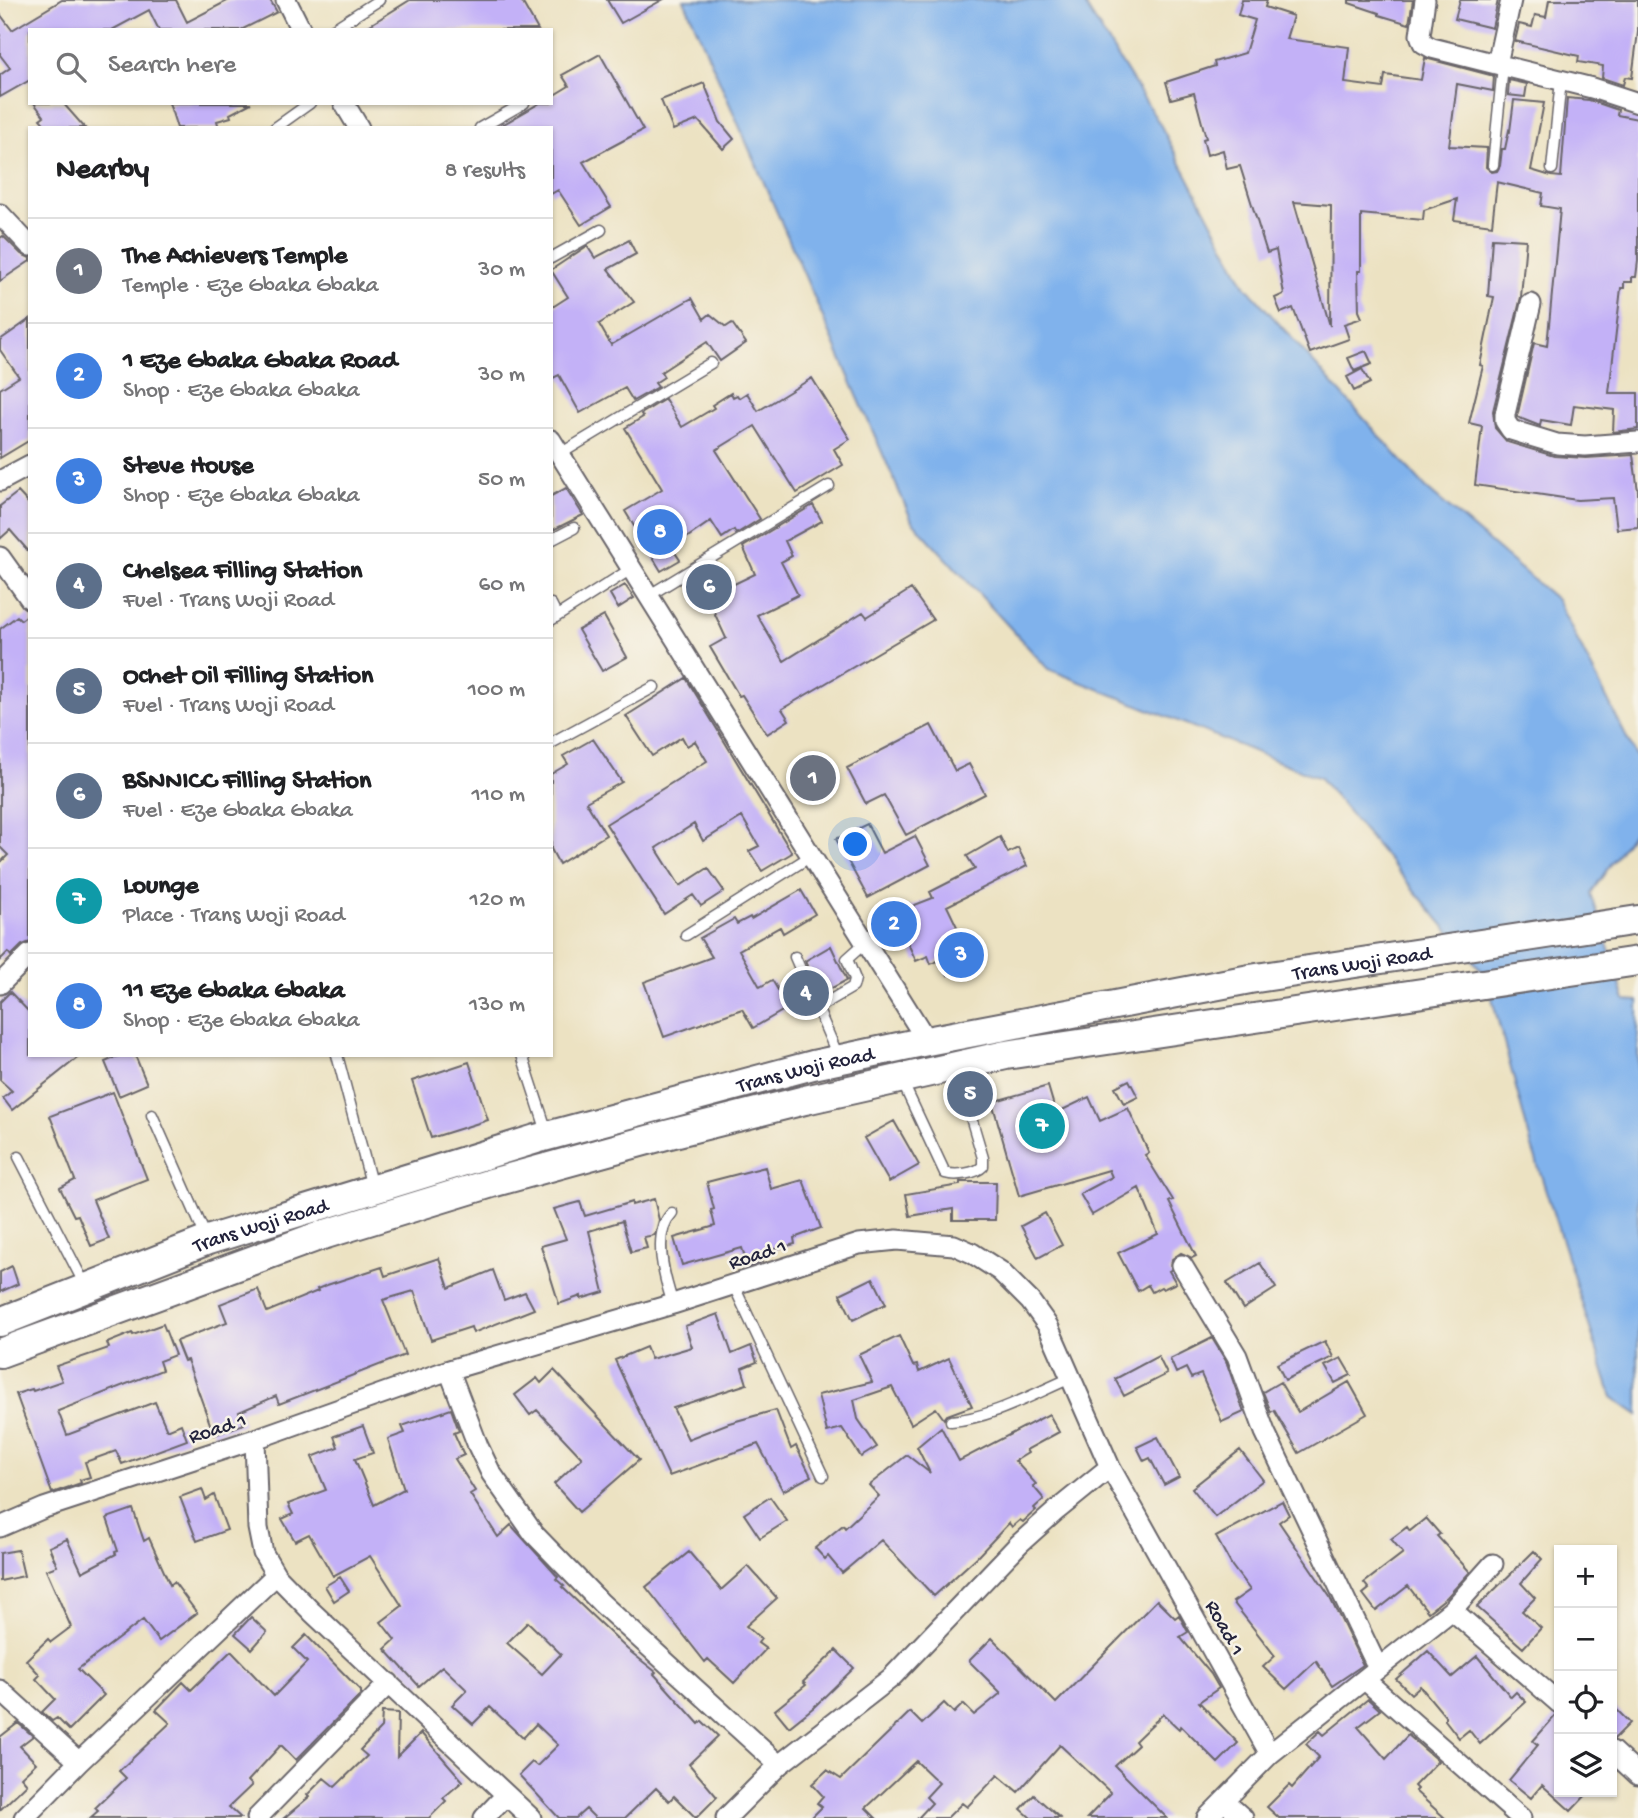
<!DOCTYPE html>
<html lang="en">
<head>
<meta charset="utf-8">
<style>
	:root { --surface:#fff; --page:#f2f2f2; --text:#202124; --muted:#757577; --line:#e0e0e0; --accent:#1f6fb2 }
	body { margin:0; font-family:"Gochi Hand",sans-serif; background:var(--page); color:var(--text) }
	.controls { position:absolute; right:21px; bottom:21px; display:grid; overflow:hidden; border-radius:0px; box-shadow:0 2px 5px #0004 }
	.controls button { width:63px; height:63px; display:grid; place-items:center; padding:0; border:0; border-bottom:2px solid var(--line); background:var(--surface); color:var(--text); font:35px sans-serif }
	.you { position:absolute; left:856px; top:845px; width:24px; height:24px; margin:-18px; border:5px solid #fff; border-radius:50%; background:#1a73e8; box-shadow:0 0 0 10px #1a73e833 }
	.badge { display:grid; place-items:center; width:46px; height:46px; border-radius:50%; background:var(--accent); color:#fff; font-size:23px; font-weight:700 }
	.pin { position:absolute; translate:-50% -50%; border:4px solid #fff; box-shadow:0 2px 7px #0006 }
	.list { margin:0; padding:0; list-style:none }
	h2 { display:flex; justify-content:space-between; align-items:center; height:91px; margin:0; padding:0 28px; font-size:30px }
	h2 small { font-size:23px; font-weight:400; color:var(--muted) }
	.list li { display:grid; grid-template-columns:46px 1fr auto; gap:21px; align-items:center; box-sizing:border-box; height:105px; padding:0 28px; border-top:2px solid var(--line) }
	.list b { display:block; font-size:26px; white-space:nowrap }
	.list p { margin:0; font-size:23px; white-space:nowrap; color:var(--muted) }
	.list em { font-size:23px; font-style:normal; color:var(--muted) }
	.icon { flex:none; width:38px; height:38px; fill:none; stroke:currentColor; stroke-width:2; stroke-linecap:round; stroke-linejoin:round }
	.map { position:relative; flex:none; width:1638px; height:1818px; overflow:hidden }
	.search { position:absolute; background:var(--surface); box-shadow:0 2px 5px #0004; left:28px; top:28px; width:525px; height:77px; display:flex; align-items:center; gap:18px; box-sizing:border-box; padding:0 24px; border-radius:0px; color:var(--muted); font-size:26px }
	.panel { position:absolute; background:var(--surface); box-shadow:0 2px 5px #0004; left:28px; top:126px; width:525px; height:931px; border-radius:0px }
	.map>svg:first-child { display:block }
	.water { fill:#80b2ec; stroke:#516a94; stroke-width:2 }
	.building { fill:#c3b1f7; fill-rule:evenodd }
	.lines { fill:none; stroke-linecap:round; stroke-linejoin:round }
	.service-casing { stroke:#69656a; stroke-width:13 }
	.minor-casing { stroke:#69656a; stroke-width:23 }
	.secondary-casing { stroke:#69656a; stroke-width:32 }
	.service { stroke:#fff; stroke-width:10 }
	.minor { stroke:#fff; stroke-width:19 }
	.secondary { stroke:#fff; stroke-width:28 }
	.labels { text-anchor:middle; stroke-width:5; stroke-linejoin:round; paint-order:stroke }
	.street-label { font-size:21px; fill:#22223b; stroke:#f7f3e8 }
</style>
</head>
<body>
<div class="map">
<svg width="1638" height="1818" viewBox="0 0 1638 1818">
	<rect width="100%" height="100%" fill="#f7f3e8"/>
	<filter id="ink" filterUnits="userSpaceOnUse"><feTurbulence type="fractalNoise" baseFrequency=".0143" numOctaves="2"/><feDisplacementMap in="SourceGraphic" scale="14" xChannelSelector="R" yChannelSelector="G"/><feConvolveMatrix kernelMatrix="1 2 1 2 8 2 1 2 1" color-interpolation-filters="sRGB"/></filter>
	<filter id="wash" filterUnits="userSpaceOnUse"><feTurbulence type="fractalNoise" baseFrequency=".00686" numOctaves="4" result="noise"/><feDisplacementMap in="SourceGraphic" scale="28" xChannelSelector="R" yChannelSelector="G"/><feGaussianBlur stdDeviation="1.57" result="paint"/><feColorMatrix in="noise" values="0 0 0 0 0 0 0 0 0 0 0 0 0 0 0 0 0 1.4 0 .05"/><feComposite in="paint" operator="in"/></filter>
	<g filter="url(#wash)">
		<rect width="100%" height="100%" fill="#ece2c2"/>
		<!-- water -->
		<path class="water" d="M684,0H1082L1161,126L1246,287L1426,488L1557,600L1638,760V825L1591,893L1625,1000L1638,1001V1415L1612,1397L1532,1147L1486,976L1320,778L1048,669L912,521Z"/>
		<g id="blocks">
			<!-- building -->
			<path class="building" d="M62,0H176L187,22L229,0H270L277,12L241,30H159L149,10L112,30H30V80L0,97V75L10,68L0,55V14L12,30Z
				M410,0H521L538,30H362Z
				M607,0H662L621,23Z
				M1242,0H1267L1265,7L1293,16L1286,39L1349,47L1345,83L1383,88L1385,75L1421,80L1425,58L1494,76L1493,91L1457,84L1449,146L1487,148L1486,167L1492,172L1497,171L1500,166L1502,149H1505L1509,130L1510,131L1514,100L1544,103L1531,170L1551,176L1561,177L1567,98L1589,100L1618,110L1617,115L1638,119V261L1636,277H1632V282H1624V288H1621L1609,393H1638V429L1613,432L1614,410L1574,405L1571,425L1541,420L1540,426L1517,417L1534,343L1547,346L1560,209L1541,206L1543,193L1497,182L1492,225L1454,220L1457,199L1424,210L1423,220L1361,214V271H1358L1359,311L1362,318L1344,324L1349,339L1310,353L1293,308L1281,313L1275,298L1284,294L1276,250L1267,253L1240,166L1227,169L1223,150L1207,155L1203,139L1206,138L1194,93L1171,99L1166,82L1215,66L1214,62L1245,53L1255,20L1238,15ZM1294,202L1331,205L1330,326Z
				M1349,0H1413L1409,24L1379,15V13L1349,3Z
				M1460,0H1498L1492,28L1455,19Z
				M1549,0H1638V32L1632,78L1625,77L1623,85L1602,78L1603,66L1578,62L1579,56L1515,41L1519,24L1532,27L1535,15L1546,17Z
				M600,54L643,130L583,162L611,207L581,225L558,190L551,194V128H497L540,103H551V97L569,86L562,75Z
				M1509,80L1527,84L1525,97L1508,95Z
				M704,83L720,122L734,139L723,149L698,120L673,130L661,100Z
				M34,103H63L85,128H48L40,119L44,116Z
				M169,103H251L230,114L231,117L217,121L219,128H177Z
				M3,236L21,254L30,258V261L0,281V238Z
				M1492,238L1526,240L1521,297L1493,411L1495,428L1507,442L1554,456L1586,458L1633,455L1638,491V527L1617,529L1613,498L1577,500L1475,485L1482,426L1469,423L1483,366L1480,365L1494,297L1488,296Z
				M629,240L636,254L608,269L634,302L599,324L611,345L692,298L704,319L710,314L726,327L732,323L746,343L720,361L707,342L661,372L664,377L655,383L658,387L633,401L625,388L580,413L559,375L551,379V308L568,297L551,270L587,246L595,258Z
				M30,319V440L0,458V389L19,377L0,350V340Z
				M1366,351L1372,364L1354,371L1348,358Z
				M1362,369L1370,383L1354,391L1347,377Z
				M812,378L850,439L834,449L843,465L797,493L755,426L716,450L760,519L736,534L734,530L722,538L711,521L672,548L680,560L661,571L625,511L662,489L625,428L643,417L641,414L665,399L682,427L714,408L712,405L731,393L733,397L737,395L739,398L747,393L758,411Z
				M566,488L583,515L551,531V496Z
				M18,492L30,505V553L10,530L0,539V506Z
				M813,505L822,521L785,541L792,556L781,562L798,595L757,615L784,661L863,612L867,617L911,589L933,620L782,709L789,720L767,734L742,695L739,696L710,647L726,638L707,597L755,574L743,547Z
				M625,585L634,598L618,608L610,594Z
				M30,613V942L22,945L11,956L8,952L0,960V863L8,855L0,847V629L17,616L21,620Z
				M604,616L627,657L602,671L578,630Z
				M686,678L792,853L762,871L749,851L759,846L742,817L703,841L694,824L656,848L680,886L708,868L724,891L701,906L693,895L664,914L606,824L707,761L695,741L687,746L682,737L652,756L626,716Z
				M931,725L955,771L969,764L985,794L906,835L884,795L866,804L847,768Z
				M593,739L622,782L586,802L606,835L559,864L551,849V774L568,764L563,756Z
				M867,824L882,853L915,836L930,865L868,898L836,839Z
				M1000,837L1008,853L1018,848L1027,866L947,906L973,960L948,975L940,960L931,964L928,956L916,961L894,913L933,898L930,892L975,869L967,856Z
				M801,890L815,914L783,933L780,927L739,950L760,987L772,980L778,990L797,980L810,1011L798,1018L791,1006L753,1028L742,1009L664,1037L644,982L712,957L700,938L734,919L737,924L750,917L751,919Z
				M831,946L847,980L819,995L805,961Z
				M10,992L30,1013V1055H81L12,1110L3,1098L12,1091L0,1080V1002Z
				M121,1055H135L147,1084L119,1096L105,1062Z
				M469,1062L488,1120L431,1138L412,1081Z
				M1129,1080L1138,1097L1124,1104L1115,1087Z
				M1048,1086L1056,1113L1089,1097L1100,1121L1128,1108L1149,1153L1145,1155L1173,1200L1169,1202L1196,1256L1192,1258L1181,1253L1172,1259L1171,1270L1169,1271L1176,1283L1163,1289L1161,1287L1152,1292L1148,1285L1138,1291L1118,1253L1158,1234L1139,1188L1092,1215L1080,1194L1112,1177L1109,1170L1019,1196L992,1102Z
				M113,1092L147,1179L93,1200L109,1239L91,1246L78,1215L74,1216L60,1188L75,1180L50,1116Z
				M894,1121L919,1165L889,1182L864,1138Z
				M765,1167L771,1189L803,1180L821,1228L794,1238L795,1244L759,1253L762,1262L748,1267L742,1248L682,1265L674,1238L715,1226L711,1210L714,1209L707,1182Z
				M960,1182H996L995,1220H953V1209L910,1216L906,1194L960,1185Z
				M654,1199L659,1220L655,1235L644,1237L647,1248L631,1252L622,1221L589,1231L604,1292L581,1299V1296L559,1304L541,1246L566,1239L554,1209L580,1202L585,1216L632,1202V1205Z
				M1045,1213L1062,1245L1038,1258L1021,1226Z
				M439,1258L449,1288L493,1270L504,1300L525,1292L534,1309L473,1333L471,1327L431,1340L414,1291L383,1300L405,1355L279,1404L276,1396L239,1412L244,1424L214,1435L187,1360L184,1361L176,1341L227,1322L220,1304L258,1289L267,1312L318,1291L317,1289L327,1285L382,1267L385,1276Z
				M1260,1263L1276,1288L1243,1309L1227,1283Z
				M12,1266L18,1284L0,1292V1272Z
				M873,1278L886,1304L853,1320L840,1294Z
				M718,1314L732,1354L751,1346L757,1362L742,1368L747,1384L673,1408L688,1439L729,1423L776,1410L791,1449L796,1446L811,1476L783,1491L758,1444L669,1476L615,1360L646,1347L651,1359L692,1347L685,1326Z
				M163,1324L175,1355L159,1361L162,1370L58,1411L67,1435L155,1402L167,1430L181,1424L187,1440L122,1464L116,1451L85,1462L90,1477L80,1480L81,1483L52,1493L16,1394L32,1389L33,1391L62,1381L56,1366L109,1348L107,1343L132,1333L133,1335Z
				M899,1336L913,1366L917,1365L919,1372L949,1358L972,1406L947,1415L944,1419L936,1408L911,1424L892,1387L854,1400L858,1419L877,1447L861,1457L842,1428L827,1432L818,1395L872,1382L859,1355Z
				M1212,1338L1226,1361L1244,1412L1222,1422L1201,1374L1191,1378L1186,1368L1176,1373L1170,1359Z
				M1325,1341L1333,1357L1285,1380L1277,1364Z
				M1158,1356L1167,1374L1124,1396L1115,1379Z
				M1341,1358L1351,1375L1335,1383L1325,1366Z
				M554,1370L639,1460L579,1512L554,1484L582,1458L537,1410L530,1415L515,1395L537,1378L541,1383Z
				M1280,1382L1298,1412L1349,1382L1367,1414L1299,1453L1274,1410L1271,1412L1263,1392Z
				M451,1409L459,1431L454,1433L464,1455L455,1459L475,1491L470,1494L498,1537L511,1525L558,1577L556,1579L564,1586L562,1587L627,1649L656,1672L654,1674L699,1724L702,1721L718,1736L689,1764L717,1797L696,1818L674,1796L669,1801L656,1788L625,1818H595L586,1809L576,1818H559L519,1775L532,1762L537,1766L558,1745L536,1724L523,1738L490,1707L473,1724L452,1705L467,1690L442,1666L419,1686L385,1649L395,1640L381,1622L402,1606L370,1556L333,1576L309,1534L295,1541L282,1519L293,1514L288,1504L326,1490L312,1457L338,1447L334,1436L363,1426L373,1453L355,1459L374,1505L404,1489L388,1439L405,1433L402,1426ZM528,1622L561,1654L542,1674L507,1643Z
				M1049,1414L1059,1432L1026,1450L1028,1453L1015,1461L1036,1484L1033,1486L1044,1499L1034,1508L1036,1510L1023,1522L1020,1520L1012,1527L1009,1523L977,1557L934,1596L881,1540L842,1573L828,1556L825,1559L815,1548L843,1525L845,1528L879,1496L869,1485L907,1455L930,1473L917,1447L941,1427L959,1461Z
				M1158,1437L1179,1477L1164,1485L1150,1458L1144,1461L1137,1447Z
				M1240,1450L1263,1480L1215,1517L1192,1488Z
				M202,1489L206,1500L214,1495L227,1530L197,1541L180,1497Z
				M770,1497L787,1521L760,1538L744,1514Z
				M1282,1501L1289,1515L1279,1522L1330,1597L1363,1665L1332,1686L1316,1661L1286,1689L1263,1667L1275,1656L1233,1602L1250,1590L1232,1566L1216,1537Z
				M133,1509L144,1541L149,1538L170,1585L174,1582L197,1613L159,1641L143,1620L78,1669L104,1695L69,1730L57,1718L52,1721L42,1712L55,1699L36,1679L40,1675L26,1660L48,1639L51,1642L71,1627L46,1570L57,1566L49,1547L67,1539L82,1572L116,1554L115,1552L118,1551L107,1518Z
				M1426,1518L1440,1534L1437,1536L1470,1572L1447,1597L1428,1612L1408,1586L1376,1611L1363,1594L1369,1589L1364,1583L1403,1553L1391,1539L1407,1527L1410,1531Z
				M18,1550L24,1576L0,1581V1553Z
				M1534,1551L1542,1559L1521,1583L1535,1598L1522,1611L1541,1628L1523,1648L1477,1607Z
				M689,1552L721,1590L748,1566L777,1598L746,1626L761,1639L758,1643L766,1649L734,1683L708,1659L705,1662L646,1587Z
				M340,1577L349,1591L334,1601L325,1586Z
				M1157,1600L1175,1618L1179,1615L1188,1632L1180,1637L1211,1674L1219,1688L1199,1702L1238,1743L1218,1763L1181,1726L1179,1729L1163,1714L1135,1741L1138,1745L1115,1766L1167,1818H1087L1111,1793L1060,1745L1018,1792L998,1775L967,1807L962,1803L947,1818H918L932,1803L926,1797L939,1783L916,1761L866,1808L876,1818H811L822,1807L817,1803L823,1796L812,1784L827,1770L841,1779L910,1712L922,1724L944,1703L954,1713L963,1704L974,1715L1001,1693L969,1661L992,1638L1056,1703Z
				M251,1617L267,1632L252,1649L235,1634Z
				M306,1635L361,1691V1694L296,1760L281,1745L248,1781L252,1785L229,1807L241,1818H90L98,1811L95,1808L126,1778L119,1771L170,1723L156,1710L183,1682L191,1690L231,1651L274,1696L307,1662L293,1648Z
				M836,1650L854,1668L814,1707L789,1727L775,1710L806,1685L803,1682Z
				M1428,1651L1452,1677L1477,1656L1511,1697L1516,1692L1526,1702L1480,1744L1469,1730L1459,1738L1445,1720V1716L1420,1686L1411,1694L1396,1679Z
				M1368,1699L1380,1710L1358,1727L1386,1759L1408,1735L1438,1761L1414,1786L1417,1789L1415,1791L1445,1818H1279L1267,1807L1289,1785L1292,1788L1319,1757L1306,1744L1320,1731L1324,1735Z
				M1612,1705L1630,1723L1614,1739H1612Z
				M382,1712L398,1713L397,1757L421,1733L463,1781L443,1798L446,1801L429,1818H284L309,1797L307,1795L324,1778L335,1787L367,1756L360,1750L381,1728Z
				M1556,1715H1559V1792H1589L1571,1811L1542,1785L1531,1798L1509,1780L1538,1745L1533,1741Z
				M18,1723L33,1736L20,1746L36,1763L21,1777L27,1784L0,1810V1737Z
				M1034,1795L1060,1818H1031L1021,1809Z"/>
		</g>
	</g>
	<g filter="url(#ink)">
		<use href="#blocks" fill-opacity="0" stroke="#69656a" stroke-width="2"/>
		<g class="lines">
			<!-- service casing -->
			<g class="service-casing">
				<path id="service" d="M332,30L379,0
					M275,128L310,103
					M480,128L524,103
					M1493,165L1503,66
					M1552,169L1561,80
					M551,258L601,230
					M560,454L711,363
					M551,540L574,528
					M648,596L829,486
					M551,604L557,616
					M551,620L631,569
					M551,743L654,687
					M686,935L811,856
					M795,957L838,1056
					M817,1008L853,987L855,979L847,959L865,943
					M337,1055L372,1187
					M522,1055L548,1135
					M901,1079L945,1173C955,1176 976,1174 983,1166V1158L956,1067
					M152,1115L206,1237
					M19,1157L85,1285
					M672,1213C651,1234 665,1280 673,1304
					M733,1284L823,1476
					M951,1421C992,1418 1033,1394 1071,1378"/>
			</g>
			<!-- minor casing -->
			<g class="minor-casing">
				<path id="minor" d="M286,0L301,30
					M1425,0L1420,35L1423,43L1432,48L1592,88L1638,103
					M1497,64L1511,0
					M344,103L359,128
					M0,214L30,246
					M1531,304L1505,414V421L1511,430L1557,444L1585,446L1638,442
					M551,440L927,1041
					M0,481L30,465
					M0,557L30,599
					M0,984L30,954
					M1182,1265L1237,1356L1265,1432L1378,1668
					M449,1370L478,1446L491,1473L534,1534L601,1603L779,1765
					M255,1439L258,1528L263,1553L276,1575L312,1612L531,1818
					M0,1527L44,1508L255,1439L449,1370L673,1304L859,1244L897,1240L954,1245L972,1253L1000,1271L1030,1301L1048,1326L1110,1467L1270,1754
					M1452,1610L1559,1703
					M1365,1680L1521,1818
					M0,1690L79,1762
					M1612,1751L1638,1775
					M1224,1801L1243,1818
					M24,1818L79,1762L276,1575
					M257,1818L389,1683
					M484,1818L505,1796
					M726,1818L779,1765L891,1678L1019,1544L1057,1510L1110,1467
					M1207,1818L1270,1754L1452,1610L1493,1564"/>
			</g>
			<!-- secondary casing -->
			<g class="secondary-casing">
				<g id="secondary">
					<path id="s1" d="M0,1322L208,1240L536,1139L813,1065L927,1041L1250,979L1638,920"/>
					<path d="M0,1353L316,1237L495,1182L666,1135L805,1100L1006,1055L1638,961"/>
				</g>
			</g>
			<!-- service -->
			<use href="#service" class="service"/>
			<!-- minor -->
			<use href="#minor" class="minor"/>
			<!-- secondary -->
			<use href="#secondary" class="secondary"/>
		</g>
	</g>
	<g class="labels">
		<!-- street labels -->
		<g class="street-label">
			<text dy="7" stroke="none"><textPath href="#s1" startOffset="1412">Trans Woji Road</textPath></text>
			<text dy="7" stroke="none"><textPath href="#s1" startOffset="845">Trans Woji Road</textPath></text>
			<text dy="7" stroke="none"><textPath href="#s1" startOffset="278">Trans Woji Road</textPath></text>
			<text transform="translate(757 1253) rotate(-18)" y="7">Road 1</text>
			<text transform="translate(217 1427) rotate(-18)" y="7">Road 1</text>
			<text transform="translate(1226 1627) rotate(61)" y="7">Road 1</text>
		</g>
	</g>
</svg>
<div class="controls">
<button>+</button>
<button>−</button>
<button><svg class="icon" aria-label="locate" viewBox="0 0 24 24"><circle cx="12" cy="12" r="6"/><path d="M12 2v4M12 18v4M2 12h4M18 12h4"/></svg></button>
<button><svg class="icon" aria-label="layers" viewBox="0 0 24 24"><path d="M12 4l9 5-9 5-9-5zM3 14l9 5 9-5"/></svg></button>
</div>
<div class="you"></div>
<div class="pin badge" style="left:813px;top:778px;background:#6b7280">1</div>
<div class="pin badge" style="left:894px;top:924px;background:#3f7fe0">2</div>
<div class="pin badge" style="left:961px;top:955px;background:#3f7fe0">3</div>
<div class="pin badge" style="left:806px;top:993px;background:#5c6f8a">4</div>
<div class="pin badge" style="left:970px;top:1094px;background:#5c6f8a">5</div>
<div class="pin badge" style="left:709px;top:587px;background:#5c6f8a">6</div>
<div class="pin badge" style="left:1042px;top:1126px;background:#0f9aa8">7</div>
<div class="pin badge" style="left:660px;top:532px;background:#3f7fe0">8</div>
<div class="search"><svg class="icon" aria-label="search" viewBox="0 0 24 24"><circle cx="10" cy="10" r="6"/><path d="M15 15l6 6"/></svg>Search here</div>
<section class="panel">
<h2>Nearby<small>8 results</small></h2>
<ul class="list">
<li><span class="badge" style="background:#6b7280">1</span><div><b>The Achievers Temple</b><p>Temple · Eze Gbaka Gbaka</p></div><em>30 m</em></li>
<li><span class="badge" style="background:#3f7fe0">2</span><div><b>1 Eze Gbaka Gbaka Road</b><p>Shop · Eze Gbaka Gbaka</p></div><em>30 m</em></li>
<li><span class="badge" style="background:#3f7fe0">3</span><div><b>Steve House</b><p>Shop · Eze Gbaka Gbaka</p></div><em>50 m</em></li>
<li><span class="badge" style="background:#5c6f8a">4</span><div><b>Chelsea Filling Station</b><p>Fuel · Trans Woji Road</p></div><em>60 m</em></li>
<li><span class="badge" style="background:#5c6f8a">5</span><div><b>Ochet Oil Filling Station</b><p>Fuel · Trans Woji Road</p></div><em>100 m</em></li>
<li><span class="badge" style="background:#5c6f8a">6</span><div><b>BSNNICC Filling Station</b><p>Fuel · Eze Gbaka Gbaka</p></div><em>110 m</em></li>
<li><span class="badge" style="background:#0f9aa8">7</span><div><b>Lounge</b><p>Place · Trans Woji Road</p></div><em>120 m</em></li>
<li><span class="badge" style="background:#3f7fe0">8</span><div><b>11 Eze Gbaka Gbaka</b><p>Shop · Eze Gbaka Gbaka</p></div><em>130 m</em></li>
</ul>
</section>
</div>
</body>
</html>
